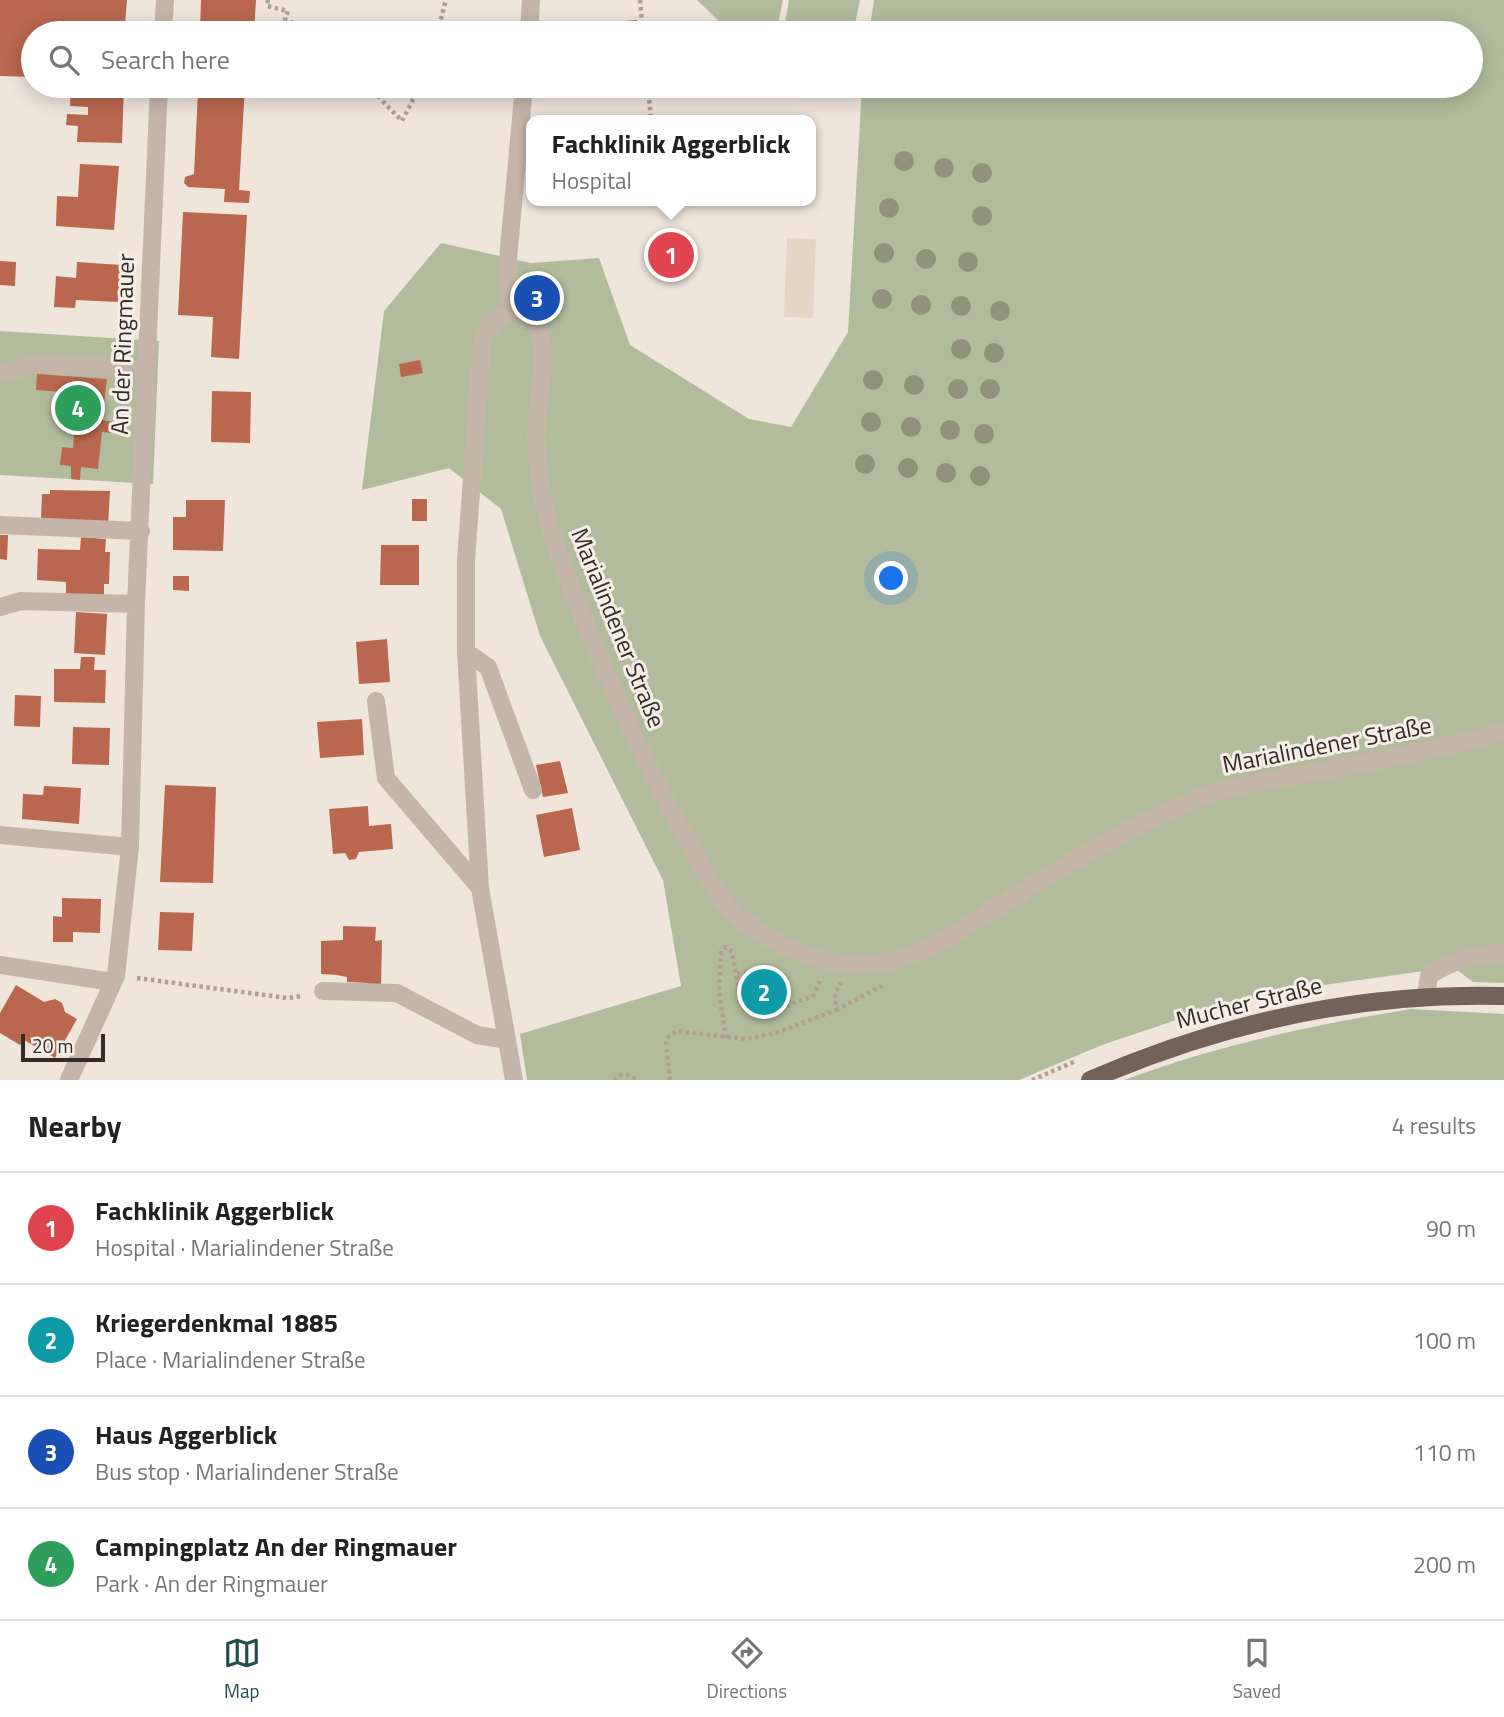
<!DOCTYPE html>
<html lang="en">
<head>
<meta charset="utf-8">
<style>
	:root { --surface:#fff; --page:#f6f6f6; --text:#222; --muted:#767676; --line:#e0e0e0; --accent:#224d50 }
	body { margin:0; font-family:"Titillium Web",sans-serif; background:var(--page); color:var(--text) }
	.scale { position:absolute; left:21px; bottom:18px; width:84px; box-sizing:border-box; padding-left:7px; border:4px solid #332b28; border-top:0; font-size:19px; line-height:24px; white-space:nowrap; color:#332b28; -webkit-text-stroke:5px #f7efe7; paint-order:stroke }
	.you { position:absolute; left:892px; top:579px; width:24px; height:24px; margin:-18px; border:5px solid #fff; border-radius:50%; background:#1a73e8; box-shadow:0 0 0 10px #1a73e833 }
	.badge { display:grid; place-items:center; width:46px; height:46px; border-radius:50%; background:var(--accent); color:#fff; font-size:23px; font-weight:700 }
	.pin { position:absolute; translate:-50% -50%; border:4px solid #fff; box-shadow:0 2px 7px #0006 }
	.popup { position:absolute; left:526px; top:115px; width:290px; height:91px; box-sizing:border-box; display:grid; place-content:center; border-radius:14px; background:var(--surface); filter:drop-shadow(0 2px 5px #0005); font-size:23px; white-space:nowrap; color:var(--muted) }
	.popup b { font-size:26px; color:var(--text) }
	.popup::after { content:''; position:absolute; left:50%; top:100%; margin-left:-14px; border:14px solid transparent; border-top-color:var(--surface) }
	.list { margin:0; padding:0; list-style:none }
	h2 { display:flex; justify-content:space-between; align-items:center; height:91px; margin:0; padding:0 28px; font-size:30px }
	h2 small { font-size:23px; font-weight:400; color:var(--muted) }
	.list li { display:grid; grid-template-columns:46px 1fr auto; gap:21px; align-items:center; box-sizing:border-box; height:112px; padding:0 28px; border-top:2px solid var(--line) }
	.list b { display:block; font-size:26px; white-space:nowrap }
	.list p { margin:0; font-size:23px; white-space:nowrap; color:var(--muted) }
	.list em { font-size:23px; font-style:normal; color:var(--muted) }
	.icon { flex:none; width:38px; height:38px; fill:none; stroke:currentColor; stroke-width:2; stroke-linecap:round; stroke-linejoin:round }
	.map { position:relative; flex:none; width:1504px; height:1080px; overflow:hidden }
	.search { position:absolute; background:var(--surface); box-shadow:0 4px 18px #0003; left:21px; right:21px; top:21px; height:77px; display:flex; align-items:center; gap:18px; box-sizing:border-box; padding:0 24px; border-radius:38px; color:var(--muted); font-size:26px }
	.sheet { height:539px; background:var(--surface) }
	nav { display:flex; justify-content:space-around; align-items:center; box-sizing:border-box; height:98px; border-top:2px solid var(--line); background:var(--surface); font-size:19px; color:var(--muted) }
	nav a { display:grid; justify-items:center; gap:4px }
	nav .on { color:var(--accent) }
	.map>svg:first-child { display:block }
	.green { fill:#b2bc9d }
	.plaza { fill:#e5d6c4 }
	.building { fill:#b9674f }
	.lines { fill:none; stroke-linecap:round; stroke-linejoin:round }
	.path { stroke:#b19f93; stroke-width:4.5; stroke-dasharray:3.5 3.5; stroke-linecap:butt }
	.minor { stroke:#c5b5a8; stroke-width:18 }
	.major { stroke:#74625a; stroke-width:18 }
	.tree { fill:#90927c }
	.labels { text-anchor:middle; stroke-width:6; stroke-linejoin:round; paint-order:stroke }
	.street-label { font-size:24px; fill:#332b28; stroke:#f7efe7 }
</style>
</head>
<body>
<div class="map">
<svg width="1504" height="1080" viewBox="0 0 1504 1080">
	<rect width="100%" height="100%" fill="#efe5db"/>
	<!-- green -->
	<path class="green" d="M697,0H783L776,33H731Z
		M789,0H860L853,33H783Z
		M874,0H1504V983L1473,982L1453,967L1288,990L1194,1014L1102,1045L1019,1080H527L520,1034L681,986L663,880L540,636L501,509L449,468L362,490L384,311L441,243L531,263L599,258L630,345L749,419L791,427L848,332L862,86H1471V33H869Z
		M0,331L159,341L153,484L0,475Z
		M1411,1009L1504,1014V1080H1124C1217,1045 1313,1025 1411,1009Z"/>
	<!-- plaza -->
	<path class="plaza" d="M787,238L816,239L813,318L784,317Z"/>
	<!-- building -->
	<path class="building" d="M0,0H127L125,24L134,25L141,33H33V77L0,76Z
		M201,0H256L254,33L200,32Z
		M637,20L639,33H625L623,21Z
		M71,86H124L122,143L77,142L78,126L66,125L67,114L88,115V107L70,106Z
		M190,86H245L239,190L250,191L249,203L224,202L225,189L188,187L184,183L185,177L194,174L198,91Z
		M80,164L119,166L114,230L56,226L57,196L78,197Z
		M183,212L247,215L239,359L211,357L213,317L178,315Z
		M0,261L16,262L15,286L0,285Z
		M77,262L121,265L118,302L76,300L75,308L54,307L56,276L76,278Z
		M420,360L423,373L401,377L399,364Z
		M37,374L107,379L102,420L114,422L113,433L102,432L98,469L81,467L80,480L71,479V466L60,465L62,447L73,448L77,398L75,393L36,390Z
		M212,391L251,392L250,443L211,442Z
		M50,490L110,491L108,526L41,519L42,494H50Z
		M412,499H427V521H412Z
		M186,500H225L223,551L173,550V517H186Z
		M0,535H8L7,560L0,559Z
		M81,537L106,539L105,552H110L109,584H104V597L66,595V582L37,580L38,549L80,550Z
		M381,545H419V585H380Z
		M173,576H189V591L173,590Z
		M76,612L107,614L105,655L74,653Z
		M387,639L390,682L359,684L356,642Z
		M81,657H95L94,670H106L105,703L54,702V669H80Z
		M15,695L41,696L40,727L14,726Z
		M362,719L364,755L320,758L317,722Z
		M73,727L110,728L109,765L72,764Z
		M560,761L568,793L543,797L536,765Z
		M165,785L216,787L213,883L160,882Z
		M44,786L81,788L79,824L22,819L23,794L43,795Z
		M368,806L369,826L391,824L393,849L359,852L356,859L349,860L345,853L333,854L329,809Z
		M572,808L580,850L544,857L536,815Z
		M62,898L101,899L100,933L73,932V942H53V916L62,917Z
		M160,912L194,913L192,951L158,950Z
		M343,926L376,927L375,941L382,940L381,988H369L368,983L347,982V977L337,975L321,974V941L343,940Z
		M16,985L44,1002L55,999L62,1003L65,1012L77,1019L55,1058L24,1040L20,1045L0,1033V1013Z"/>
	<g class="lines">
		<!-- path -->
		<path class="path" d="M268,0L267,6L288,11L285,19L313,33
			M640,0L643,33
			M437,33L446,0
			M368,86L402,121L420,86
			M648,86L651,120
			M737,974L762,970L768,963
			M137,978L287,998L302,996
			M836,1010L882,986
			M726,1038L719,992L721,951L726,947L732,952L740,996L751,1013H768L813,996L820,981
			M614,1080L619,1075H628L638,1080
			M670,1080L666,1043L669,1036L677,1031L746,1039L779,1032L836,1010L835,994L841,983
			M1032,1080L1076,1061"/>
		<!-- minor -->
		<path class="minor" d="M163,33L165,0
			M529,33L531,0
			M510,311L508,259L524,86
			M0,373L37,364L147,370
			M0,525L141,531
			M0,607L21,601L136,604
			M466,652L488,667L533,790
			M376,701L386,778L480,888
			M0,835L130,847
			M0,965L113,982
			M323,991L397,993L477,1035L507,1040
			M1426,995L1429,976C1452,960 1476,954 1504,953
			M69,1080L116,976L130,847L136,604L159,86
			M514,1080L480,888L466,652V560L482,342C489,319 520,294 537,326C551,353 536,404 536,434C536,449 538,465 540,480C547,529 566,574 584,620C614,694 647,768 686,837C701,864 714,894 737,915C754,931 775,942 796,951C888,990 948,937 1023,891C1078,858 1134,824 1194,800C1235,783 1279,779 1322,771C1383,760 1444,748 1504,732"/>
		<!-- major -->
		<path class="major" d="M1090,1080C1221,1023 1361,992 1504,996"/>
	</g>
	<!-- trees -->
	<g class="tree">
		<circle cx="904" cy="161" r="10"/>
		<circle cx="944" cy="168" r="10"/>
		<circle cx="982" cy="173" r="10"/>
		<circle cx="889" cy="208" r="10"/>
		<circle cx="982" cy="216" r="10"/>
		<circle cx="884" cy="253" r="10"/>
		<circle cx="926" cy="259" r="10"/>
		<circle cx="968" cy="262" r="10"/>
		<circle cx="882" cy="299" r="10"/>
		<circle cx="921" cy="305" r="10"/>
		<circle cx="961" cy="306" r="10"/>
		<circle cx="1000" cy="311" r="10"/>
		<circle cx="961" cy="349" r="10"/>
		<circle cx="994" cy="353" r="10"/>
		<circle cx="873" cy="380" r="10"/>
		<circle cx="914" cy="385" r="10"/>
		<circle cx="958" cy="389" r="10"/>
		<circle cx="990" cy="389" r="10"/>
		<circle cx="871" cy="422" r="10"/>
		<circle cx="911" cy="427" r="10"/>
		<circle cx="950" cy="430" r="10"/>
		<circle cx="984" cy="434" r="10"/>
		<circle cx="865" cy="464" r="10"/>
		<circle cx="908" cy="468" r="10"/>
		<circle cx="946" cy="473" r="10"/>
		<circle cx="980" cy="476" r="10"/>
		<circle cx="774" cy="979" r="10"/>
		<circle cx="753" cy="981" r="10"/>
	</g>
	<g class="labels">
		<!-- street labels -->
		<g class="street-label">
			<text transform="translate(123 344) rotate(-88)" y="8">An der Ringmauer</text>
			<text transform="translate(618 628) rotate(68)" y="8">Marialindener Straße</text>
			<text transform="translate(1327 745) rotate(-11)" y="8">Marialindener Straße</text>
			<text transform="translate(1249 1003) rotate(-14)" y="8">Mucher Straße</text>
		</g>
	</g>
</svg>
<div class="scale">20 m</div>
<div class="you"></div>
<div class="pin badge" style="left:671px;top:255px;background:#e0444e">1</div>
<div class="popup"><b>Fachklinik Aggerblick</b>Hospital</div>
<div class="pin badge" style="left:764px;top:992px;background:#0f9aa8">2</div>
<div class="pin badge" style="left:537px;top:298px;background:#1a4fb4">3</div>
<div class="pin badge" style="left:78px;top:408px;background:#2e9e5b">4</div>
<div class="search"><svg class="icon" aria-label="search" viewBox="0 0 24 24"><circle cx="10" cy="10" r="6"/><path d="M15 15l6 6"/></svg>Search here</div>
</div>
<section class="sheet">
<h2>Nearby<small>4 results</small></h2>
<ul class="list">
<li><span class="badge" style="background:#e0444e">1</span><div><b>Fachklinik Aggerblick</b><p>Hospital · Marialindener Straße</p></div><em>90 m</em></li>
<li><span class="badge" style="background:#0f9aa8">2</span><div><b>Kriegerdenkmal 1885</b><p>Place · Marialindener Straße</p></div><em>100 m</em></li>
<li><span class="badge" style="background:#1a4fb4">3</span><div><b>Haus Aggerblick</b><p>Bus stop · Marialindener Straße</p></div><em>110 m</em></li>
<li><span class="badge" style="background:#2e9e5b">4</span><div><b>Campingplatz An der Ringmauer</b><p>Park · An der Ringmauer</p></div><em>200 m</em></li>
</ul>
</section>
<nav>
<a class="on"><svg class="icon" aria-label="map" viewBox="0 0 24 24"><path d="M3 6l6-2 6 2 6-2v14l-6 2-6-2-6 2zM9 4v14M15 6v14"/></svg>Map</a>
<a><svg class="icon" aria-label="directions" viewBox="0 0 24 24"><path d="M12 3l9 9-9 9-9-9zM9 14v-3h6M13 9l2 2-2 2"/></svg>Directions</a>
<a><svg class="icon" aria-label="saved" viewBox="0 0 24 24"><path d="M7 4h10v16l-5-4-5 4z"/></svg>Saved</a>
</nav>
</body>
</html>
